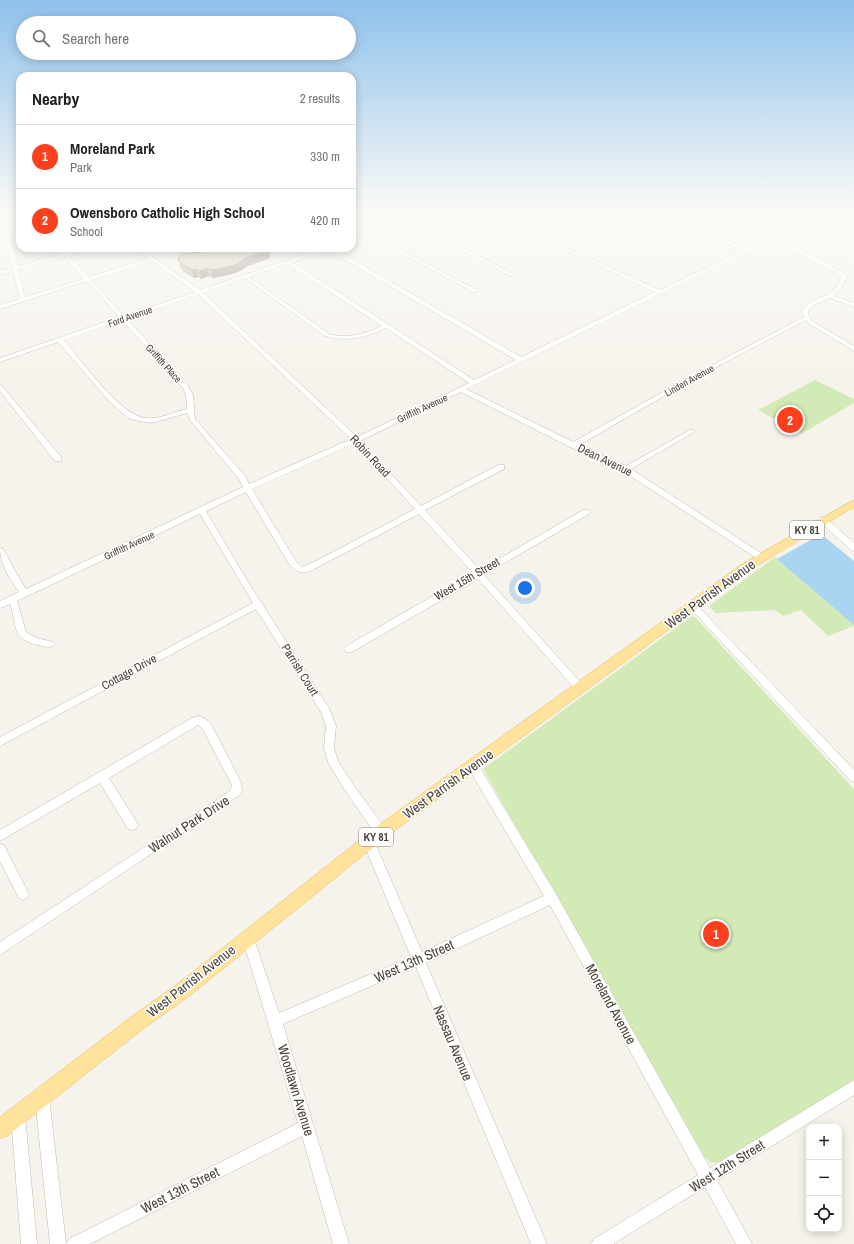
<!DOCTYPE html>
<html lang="en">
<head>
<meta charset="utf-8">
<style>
	:root { --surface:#fff; --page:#f6f6f6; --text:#202124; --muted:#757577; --line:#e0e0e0; --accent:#fc3f1d }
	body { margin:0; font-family:"Archivo Narrow",sans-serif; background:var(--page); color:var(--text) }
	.controls { position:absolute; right:12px; bottom:12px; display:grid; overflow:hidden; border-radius:8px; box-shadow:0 2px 10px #0003 }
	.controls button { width:36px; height:36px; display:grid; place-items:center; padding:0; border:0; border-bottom:1px solid var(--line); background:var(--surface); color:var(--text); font:20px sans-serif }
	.you { position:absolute; left:525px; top:588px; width:14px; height:14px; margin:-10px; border:3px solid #fff; border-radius:50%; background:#1a73e8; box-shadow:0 0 0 6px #1a73e833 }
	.badge { display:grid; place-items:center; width:26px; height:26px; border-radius:50%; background:var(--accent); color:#fff; font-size:13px; font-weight:700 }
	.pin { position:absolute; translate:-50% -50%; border:2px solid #fff; box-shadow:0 1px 4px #0006 }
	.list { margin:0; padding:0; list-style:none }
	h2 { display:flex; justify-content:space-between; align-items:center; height:52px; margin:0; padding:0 16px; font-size:17px }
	h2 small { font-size:13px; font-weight:400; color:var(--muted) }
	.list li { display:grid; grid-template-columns:26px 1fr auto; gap:12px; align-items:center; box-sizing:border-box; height:64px; padding:0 16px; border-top:1px solid var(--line) }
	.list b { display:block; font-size:15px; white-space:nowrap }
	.list p { margin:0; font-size:13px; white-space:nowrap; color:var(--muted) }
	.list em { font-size:13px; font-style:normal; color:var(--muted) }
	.icon { flex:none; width:22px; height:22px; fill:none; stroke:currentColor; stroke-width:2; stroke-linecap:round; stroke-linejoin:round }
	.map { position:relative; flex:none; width:854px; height:1244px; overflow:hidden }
	.search { position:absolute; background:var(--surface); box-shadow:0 2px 10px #0003; left:16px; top:16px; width:340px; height:44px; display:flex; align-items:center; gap:10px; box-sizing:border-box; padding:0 14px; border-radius:22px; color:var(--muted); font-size:15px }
	.panel { position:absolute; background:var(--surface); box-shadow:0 2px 10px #0003; left:16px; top:72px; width:340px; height:180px; border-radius:12px }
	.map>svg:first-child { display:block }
	.green { fill:#d2eab5 }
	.water { fill:#a9d4f2 }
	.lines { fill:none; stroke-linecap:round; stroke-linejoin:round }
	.minor-casing { stroke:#c2bbae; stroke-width:1 }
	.major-casing { stroke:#e6c16a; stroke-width:1 }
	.minor { fill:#fff; fill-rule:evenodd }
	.major { fill:#ffe39c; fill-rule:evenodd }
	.wall { fill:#bab2a6 }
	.shaded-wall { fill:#979187 }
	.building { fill:#d8cfc1; stroke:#979187 }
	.labels { text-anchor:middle; stroke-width:3; stroke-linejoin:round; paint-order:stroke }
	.far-street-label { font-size:10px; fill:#4b4439; stroke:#fff }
	.shield { fill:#fff; stroke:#817c74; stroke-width:1 }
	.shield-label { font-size:11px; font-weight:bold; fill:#4b4439 }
	.street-label { font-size:12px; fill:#4b4439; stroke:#fff }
	.near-street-label { font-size:14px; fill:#4b4439; stroke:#fff }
</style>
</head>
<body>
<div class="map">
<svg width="854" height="1244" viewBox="0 0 854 1244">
	<rect width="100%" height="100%" fill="#f6f3ec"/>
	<!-- green -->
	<path class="green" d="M815,380L854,399V403L801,434L758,410Z
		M775,557L854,625V626L828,636L801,610L783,616L775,610L716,613L709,606Z
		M692,616L696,618L854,789V1080L719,1162L711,1163L704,1156L483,769Z"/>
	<!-- water -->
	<path class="water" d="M821,534L854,561V625L777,559Z"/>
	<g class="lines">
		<!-- minor casing -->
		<g class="minor-casing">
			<path id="minor" d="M426,213H432L411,221L514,274V276H510L406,223L373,235L477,290V292H473L368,236L352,242V238L373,231L352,220V217L378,229Z
				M484,213H489L660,290L743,250L650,213H656L747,248L769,237L728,213H733L774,235L841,213H847L777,237L805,251L847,275L843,286L834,296L854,303V307L830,298L813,305L808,311L809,316L812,321L854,346V351L808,323L806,320L699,376L579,445L626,466L690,430H694V432L631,469L764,555L765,557L764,559H758L623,471L570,447L461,392L360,441L421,506L498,465H504V469L425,510L480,570L583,510H589L590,512L589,514L484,575L583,685L585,688L583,691L580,692L577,691L478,579L352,652H346L344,649L346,646L473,573L419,514L320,566C306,573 301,577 289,564L246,492L206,511L250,585L329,708L336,726L334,748L338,761L352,783L385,828L387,832L385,836L381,837L377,836L344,789L328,762L324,748L326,726L321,712L256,609L0,746V737L253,603L200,514L17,601L26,632L37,638L53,642L55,644L53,646C48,648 43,646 38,645C10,639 18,625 10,604L0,608V601L19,592C10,579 0,565 0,548L3,549C11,562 17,576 26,589L243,487L239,479L190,420L187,413L152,423L138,421L128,418L110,402L58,342L0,362V358L119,317L87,281L0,309V305L20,299L13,271L0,275V271L12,268L5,236L0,238V234L20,230V233L10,235L18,266L61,254L56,248H62L66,252L81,248H90L68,255L89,277L148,258L134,248H140L200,290L323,248H333L521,357L655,292ZM773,239L841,276C836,301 812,293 802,311L804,317L695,374L573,442L466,389ZM328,250L516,360L474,380L292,262ZM64,256L84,279L25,297L18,269ZM152,261L195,292L124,316L91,280ZM287,264L382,326C365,334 348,339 329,334L249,277ZM245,278L325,336C347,342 365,338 386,328L469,383L357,437L203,293ZM198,294L351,439L249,484L245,476L195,419L193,395L188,386L127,319ZM122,320L183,388L186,395L187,409C172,412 160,420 145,418C121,416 80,359 64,340ZM355,443L415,509L314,562L302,567L295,560L252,489Z
				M574,213H579L651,243L646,244Z
				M0,385L2,386L61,457V461H55L0,391Z
				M823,517L826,518L854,543V551L851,550L820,522L819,520L820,518Z
				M693,603L696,604L854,770V782L850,780L690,608L689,606L690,604Z
				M200,716L210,722L241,782L242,791L241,794L0,955V942L230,791L232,785L202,728L198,725L109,778L136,821L138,825L136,829L132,830L128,829L100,783L0,841V830L192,718Z
				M473,761L477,763L556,894L710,1168L854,1080V1095L717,1180L752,1244H736L705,1187L613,1244H591L594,1239L698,1175L550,905L426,963L547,1244H531L416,967L283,1024L349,1244H333L302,1136L90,1244H66L69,1239L298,1123L242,937L244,933L248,931L252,933L279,1013L411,957L363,842L365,838L369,837L373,838L422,952L544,896L469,769L468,766L469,763Z
				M0,844L4,845L27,890L29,894L27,898L23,900L19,898L0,861Z
				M42,1091L47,1093L49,1098L66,1244H50L35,1098L37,1093Z
				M18,1109L23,1111L25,1116L37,1244H21L11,1116L13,1111Z"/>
		</g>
		<!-- major casing -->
		<g class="major-casing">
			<path id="major" d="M854,500V507L750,570L386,837L188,997L143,1029L7,1136L0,1138V1117L131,1017L176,985L376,827L742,564Z"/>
		</g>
		<!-- minor -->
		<use href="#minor" class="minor"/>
		<!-- major -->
		<use href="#major" class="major"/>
	</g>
	<!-- wall -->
	<path class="wall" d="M269,250L270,258L248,266L238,272L228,275L213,278L209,276L201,279L198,277L194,278L184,272L180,267L178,259L213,251Z"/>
	<!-- shaded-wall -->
	<path class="shaded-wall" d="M269,250L270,258L248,266L238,272L228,275L213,278L211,270Z
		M208,268L209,276L201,279L199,271Z
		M196,269L198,277L194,278L192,270Z"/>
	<!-- building -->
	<path class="building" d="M224,248H266L269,250L247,257L237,264L227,267L211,270L208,268L199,271L196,269L192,270L182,264L178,259L181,254L213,251Z"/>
	<!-- sky -->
	<linearGradient id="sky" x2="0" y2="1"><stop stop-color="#8fc1ec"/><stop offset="0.55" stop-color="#fbfaf6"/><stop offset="1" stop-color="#fbfaf6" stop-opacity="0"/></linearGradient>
	<rect width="854" height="387" fill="url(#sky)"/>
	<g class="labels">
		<!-- far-street labels -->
		<g class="far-street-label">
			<text transform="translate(130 316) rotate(-19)" y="4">Ford Avenue</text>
			<text transform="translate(164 363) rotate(48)" y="4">Griffith Place</text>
			<text transform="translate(689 380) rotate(-29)" y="4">Linden Avenue</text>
			<text transform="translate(422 408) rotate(-25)" y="4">Griffith Avenue</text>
			<text transform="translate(129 545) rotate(-25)" y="4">Griffith Avenue</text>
		</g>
		<!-- shield labels -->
		<g class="shield">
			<rect x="790" y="521" width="34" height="18" rx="3"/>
			<rect x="359" y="828" width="34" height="18" rx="3"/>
		</g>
		<g class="shield-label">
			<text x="807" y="534">KY 81</text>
			<text x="376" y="841">KY 81</text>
		</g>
		<!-- street labels -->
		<g class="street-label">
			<text transform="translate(370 456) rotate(47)" y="4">Robin Road</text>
			<text transform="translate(605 460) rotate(26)" y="4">Dean Avenue</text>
			<text transform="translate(467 579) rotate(-30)" y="4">West 15th Street</text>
			<text transform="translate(300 670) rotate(58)" y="4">Parrish Court</text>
			<text transform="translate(129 672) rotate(-29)" y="4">Cottage Drive</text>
		</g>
		<!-- near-street labels -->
		<g class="near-street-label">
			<text transform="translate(710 594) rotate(-36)" y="5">West Parrish Avenue</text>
			<text transform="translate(448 784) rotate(-36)" y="5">West Parrish Avenue</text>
			<text transform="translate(189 824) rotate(-33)" y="5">Walnut Park Drive</text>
			<text transform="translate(414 961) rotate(-24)" y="5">West 13th Street</text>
			<text transform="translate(191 981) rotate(-38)" y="5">West Parrish Avenue</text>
			<text transform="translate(611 1004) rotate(61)" y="5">Moreland Avenue</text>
			<text transform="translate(453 1043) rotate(67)" y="5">Nassau Avenue</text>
			<text transform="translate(296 1090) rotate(73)" y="5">Woodlawn Avenue</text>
			<text transform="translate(727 1166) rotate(-32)" y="5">West 12th Street</text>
			<text transform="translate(180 1190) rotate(-27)" y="5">West 13th Street</text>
		</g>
	</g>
</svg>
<div class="controls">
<button>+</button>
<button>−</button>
<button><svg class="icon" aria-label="locate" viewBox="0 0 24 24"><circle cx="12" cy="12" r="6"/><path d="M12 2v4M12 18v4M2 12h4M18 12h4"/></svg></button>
</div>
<div class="you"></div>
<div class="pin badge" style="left:716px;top:934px">1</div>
<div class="pin badge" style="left:790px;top:420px">2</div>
<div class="search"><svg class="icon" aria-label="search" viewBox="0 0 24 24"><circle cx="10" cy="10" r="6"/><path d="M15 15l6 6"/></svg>Search here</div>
<section class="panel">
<h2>Nearby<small>2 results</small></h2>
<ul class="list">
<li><span class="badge">1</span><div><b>Moreland Park</b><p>Park</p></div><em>330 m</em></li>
<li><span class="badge">2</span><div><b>Owensboro Catholic High School</b><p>School</p></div><em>420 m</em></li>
</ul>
</section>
</div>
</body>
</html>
